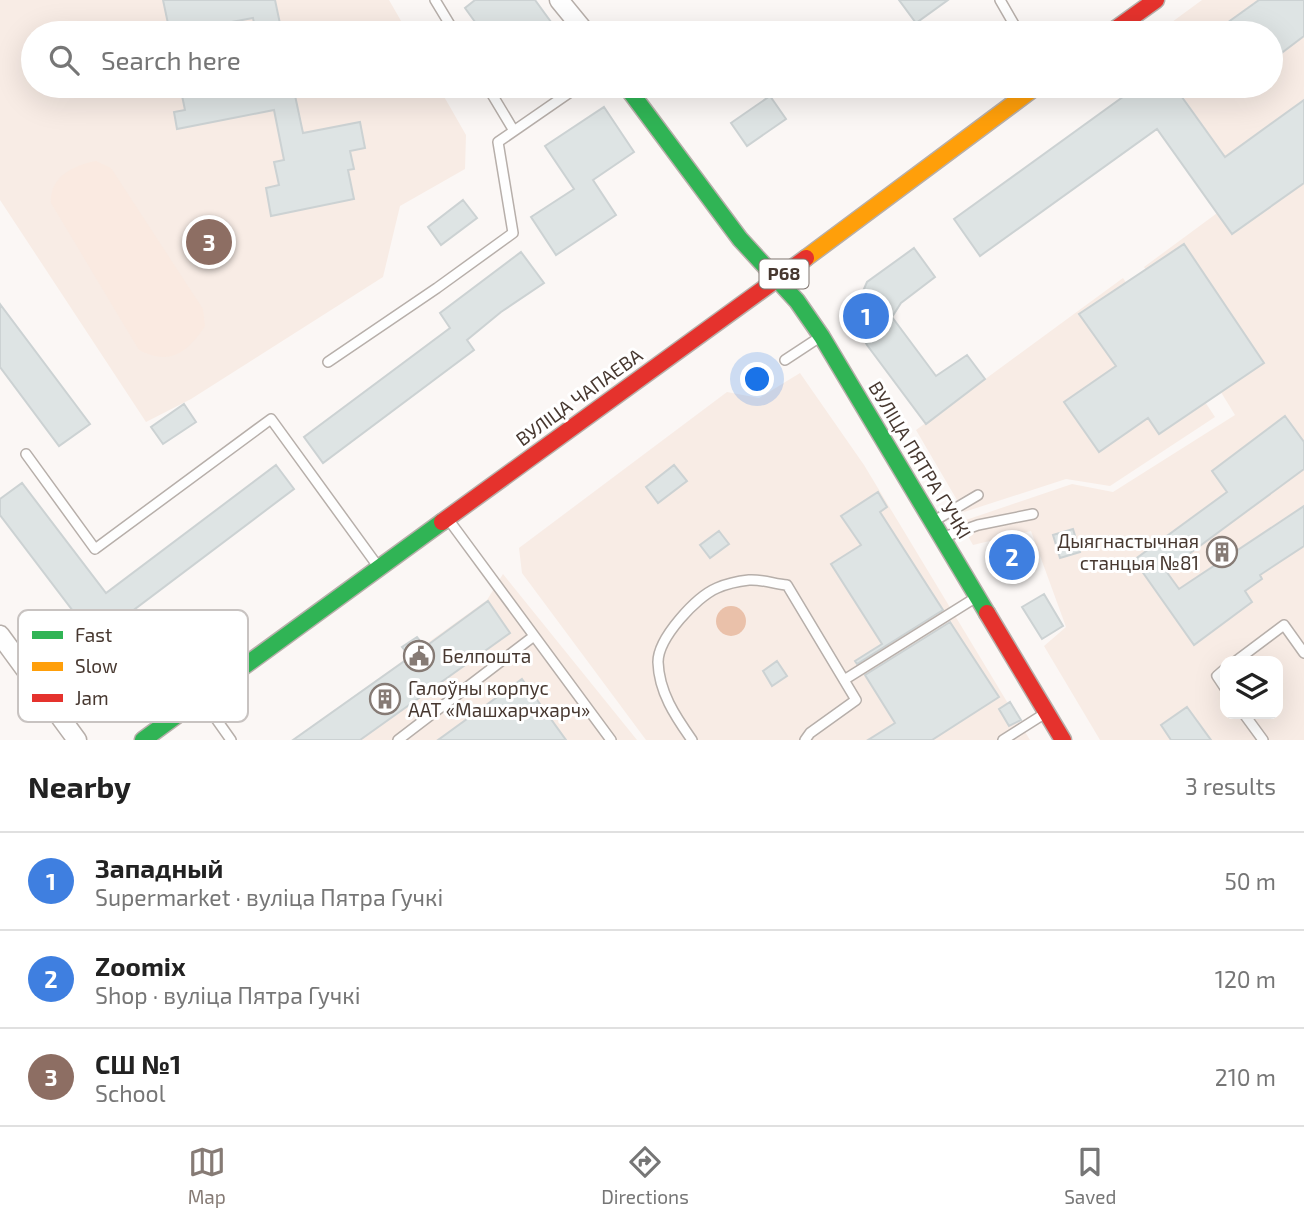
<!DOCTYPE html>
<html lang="en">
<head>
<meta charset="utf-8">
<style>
	:root { --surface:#fff; --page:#f2f2f2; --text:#222; --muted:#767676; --line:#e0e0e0; --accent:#867b75 }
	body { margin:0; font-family:"Exo 2",sans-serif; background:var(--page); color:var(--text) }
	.controls { position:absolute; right:21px; bottom:21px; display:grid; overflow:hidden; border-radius:14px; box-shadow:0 7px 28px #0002 }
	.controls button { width:63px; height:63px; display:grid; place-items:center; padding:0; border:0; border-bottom:2px solid var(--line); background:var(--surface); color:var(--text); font:35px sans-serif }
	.you { position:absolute; left:758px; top:380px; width:24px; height:24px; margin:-18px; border:5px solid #fff; border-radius:50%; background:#1a73e8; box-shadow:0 0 0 10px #1a73e833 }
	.badge { display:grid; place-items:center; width:46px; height:46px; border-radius:50%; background:var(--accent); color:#fff; font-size:23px; font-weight:700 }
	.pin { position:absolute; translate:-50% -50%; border:4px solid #fff; box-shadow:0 2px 7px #0006 }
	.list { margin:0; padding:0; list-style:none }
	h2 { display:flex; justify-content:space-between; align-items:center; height:91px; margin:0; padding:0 28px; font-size:30px }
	h2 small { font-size:23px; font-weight:400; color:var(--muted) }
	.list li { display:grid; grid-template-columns:46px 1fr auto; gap:21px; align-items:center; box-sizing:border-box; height:98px; padding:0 28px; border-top:2px solid var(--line) }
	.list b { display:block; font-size:26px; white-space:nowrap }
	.list p { margin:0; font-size:23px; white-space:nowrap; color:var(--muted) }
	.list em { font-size:23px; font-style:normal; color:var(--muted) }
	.icon { flex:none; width:38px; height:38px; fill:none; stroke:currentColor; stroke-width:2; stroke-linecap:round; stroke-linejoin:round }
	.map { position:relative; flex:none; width:1304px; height:740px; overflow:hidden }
	.search { position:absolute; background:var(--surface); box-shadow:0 7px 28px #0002; left:21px; right:21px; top:21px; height:77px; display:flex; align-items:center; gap:18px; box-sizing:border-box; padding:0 24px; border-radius:38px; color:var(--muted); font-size:26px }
	.sheet { height:385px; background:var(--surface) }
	nav { display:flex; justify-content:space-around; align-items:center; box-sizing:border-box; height:98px; border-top:2px solid var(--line); background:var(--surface); font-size:19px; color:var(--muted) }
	nav a { display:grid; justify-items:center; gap:4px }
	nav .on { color:var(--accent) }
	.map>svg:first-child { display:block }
	.built { fill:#f8ece5; fill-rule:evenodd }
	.green { fill:#faeae1 }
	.water { fill:#eac1aa }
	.building { fill:#dee4e4; stroke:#ccd2d3; stroke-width:2 }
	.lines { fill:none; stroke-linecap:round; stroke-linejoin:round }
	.lane-casing { stroke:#b7afaa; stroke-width:12 }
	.street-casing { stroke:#b7afaa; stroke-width:21 }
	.fast-casing { stroke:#b7afaa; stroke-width:19 }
	.slow-casing { stroke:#b7afaa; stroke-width:19 }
	.jam-casing { stroke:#b7afaa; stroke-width:19 }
	.lane { stroke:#fefefe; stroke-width:9 }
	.street { stroke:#fefefe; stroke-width:18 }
	.fast { stroke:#30b455; stroke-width:16 }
	.slow { stroke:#ff9f0a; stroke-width:16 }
	.jam { stroke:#e5322d; stroke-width:16 }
	.labels { text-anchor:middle; stroke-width:6; stroke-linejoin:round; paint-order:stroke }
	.shield { fill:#fff; stroke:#7e746e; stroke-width:2 }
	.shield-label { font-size:18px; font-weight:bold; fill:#473830 }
	.street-label { font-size:19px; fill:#473830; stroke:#fff }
	.poi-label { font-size:19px; fill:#473830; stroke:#fff; text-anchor:start }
	.key { fill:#fff; stroke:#c8c3c1; stroke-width:2 }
	.key-label { font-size:19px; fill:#473830 }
</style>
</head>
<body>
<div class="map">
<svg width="1304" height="740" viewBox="0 0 1304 740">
	<rect width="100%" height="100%" fill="#fbf7f5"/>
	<!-- built -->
	<path class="built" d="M0,0H389L408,33H33V86H438L466,135L465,169L400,206L383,277L191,399L146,422L0,200Z
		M1202,0H1304V740H1100L1044,646L1066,627L1031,531L973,545L960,522L1072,484L1113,492L1235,415L1144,267L1247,191L1176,86H1271V33H1157ZM1225,661H1278V714H1225Z
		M1123,278L1215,417L1110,486L1066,479L964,512L916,430Z
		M800,373L864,465L1030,740H646L522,573L519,548L727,392L759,398Z
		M503,574L637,740H293L487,600Z"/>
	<!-- green -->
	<path class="green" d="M96,161L111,168L203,309L205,326C187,353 170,366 139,350L51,203C49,177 74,165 96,161Z"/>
	<!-- water -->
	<path class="water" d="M716 621a15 15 0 1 1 30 0a15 15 0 1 1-30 0Z"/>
	<!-- building -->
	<path class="building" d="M163,0H275L282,33H256L253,18L194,29V33H170Z
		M475,0H535L559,33H483L465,8Z
		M899,0H948L916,23Z
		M1259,0H1304V36L1271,61V33H1213Z
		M180,86H293L303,133L360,122L365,148L350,151L354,169L348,170L354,199L271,216L266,188L279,185L274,162L284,160L274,110L177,129L174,112L185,110Z
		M1138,86H1174L1225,157L1304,100V183L1232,234L1157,129L980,256L954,219Z
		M770,96L786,119L747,146L731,123Z
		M604,107L634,152L593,180L616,215L556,255L531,217L574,189L545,146Z
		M463,200L477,218L441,245L428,227Z
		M1184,244L1264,363L1159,434L1148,418L1099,452L1064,402L1116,366L1079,314Z
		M914,248L935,277L901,303L892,317L936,376L967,355L985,379L926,424L867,345L859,330L857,319V305L867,282Z
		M521,252L544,283L501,312L467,340L474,350L323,463L304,437L450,328L440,313Z
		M0,304L90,424L59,446L0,367Z
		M184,404L196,422L163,444L151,427Z
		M1285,416L1304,442V469L1166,571L1179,589L1304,506V546L1260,575L1262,579L1245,591L1252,602L1194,645L1134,560L1227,492L1212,471Z
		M276,465L294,489L111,627L102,616L86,628L0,515V499L22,483L106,593Z
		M674,465L687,481L658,503L646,487Z
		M878,492L887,507L880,512L943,610L857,664L855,661L882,644L831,564L861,545L841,516Z
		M1073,529L1080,552L1060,558L1053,535Z
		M719,531L729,544L710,558L700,545Z
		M1027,538L1033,569L997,576L991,545Z
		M1044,594L1063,626L1042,639L1022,607Z
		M488,601L510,633L360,740H293L410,657L402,647L417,637L425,647Z
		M950,622L999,697L932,740H868L895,723L865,675Z
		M777,661L787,676L772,686L763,671Z
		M522,679L566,740H438Z
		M1010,702L1021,720L1009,726L999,709Z
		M1187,707L1211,740H1171L1161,725Z"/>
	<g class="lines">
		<!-- lane casing -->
		<g class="lane-casing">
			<path id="lane" d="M435,0L455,33
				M1000,0L1019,33
				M487,86L514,131
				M785,360L820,337
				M328,362L437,288L513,233L498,142L579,86
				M26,454L95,549L271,419L377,565
				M934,521L978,495
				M451,523L611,740
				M944,537L978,525L1033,514
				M1236,661L1284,625L1304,653
				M1225,669L1217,676L1225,688
				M844,680L975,598
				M202,699L231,740
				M1244,714L1263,740
				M398,740L534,636
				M692,740C675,716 659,692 658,662C658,638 696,597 717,588C726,584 740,581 749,580C761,579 775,584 787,585L856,700L810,733L805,740
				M1003,740L1044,714"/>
		</g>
		<!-- street casing -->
		<g class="street-casing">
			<path id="street" d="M559,0L586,33
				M0,635L77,740"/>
		</g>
		<!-- fast casing -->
		<g class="fast-casing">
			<path id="fast" d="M626,86L740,239L797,301L822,337L987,613
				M143,740L442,522"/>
		</g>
		<!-- slow casing -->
		<g class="slow-casing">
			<path id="slow" d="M806,258L1037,86"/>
		</g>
		<!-- jam casing -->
		<g class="jam-casing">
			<path id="jam" d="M1110,33L1156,0
				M442,522L806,258
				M987,613L1063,740"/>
		</g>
		<!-- lane -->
		<use href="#lane" class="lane"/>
		<!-- street -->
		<use href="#street" class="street"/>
		<!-- fast -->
		<use href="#fast" class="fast"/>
		<!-- slow -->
		<use href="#slow" class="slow"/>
		<!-- jam -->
		<use href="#jam" class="jam"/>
	</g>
	<!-- icons -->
	<defs>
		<g id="building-ring" transform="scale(1.575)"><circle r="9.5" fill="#fff" stroke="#867b75" stroke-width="1.5"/><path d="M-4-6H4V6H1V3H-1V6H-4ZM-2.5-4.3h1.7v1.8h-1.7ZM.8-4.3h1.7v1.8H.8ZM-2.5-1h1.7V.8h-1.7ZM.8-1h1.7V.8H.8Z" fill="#867b75"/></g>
		<g id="civic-ring" transform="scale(1.575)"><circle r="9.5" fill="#fff" stroke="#867b75" stroke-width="1.5"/><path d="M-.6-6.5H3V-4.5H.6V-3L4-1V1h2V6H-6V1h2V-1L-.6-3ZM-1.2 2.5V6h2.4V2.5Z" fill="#867b75"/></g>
	</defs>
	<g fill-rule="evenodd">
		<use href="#building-ring" x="1222" y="552"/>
		<use href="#civic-ring" x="419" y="656"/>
		<use href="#building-ring" x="385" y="699"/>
	</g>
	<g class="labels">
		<!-- shield labels -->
		<rect class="shield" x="759.5" y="259.5" width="49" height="29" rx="5"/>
		<g class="shield-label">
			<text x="784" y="280">Р68</text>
		</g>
		<!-- street labels -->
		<g class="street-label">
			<text transform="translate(579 397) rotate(-36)" y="7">ВУЛІЦА ЧАПАЕВА</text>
			<text transform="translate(920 460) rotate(59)" y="7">ВУЛІЦА ПЯТРА ГУЧКІ</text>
		</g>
		<!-- poi labels -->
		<g class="poi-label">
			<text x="1199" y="548" text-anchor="end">Дыягнастычная<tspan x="1199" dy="22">станцыя №81</tspan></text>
			<text x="442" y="663">Белпошта</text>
			<text x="408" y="695">Галоўны корпус<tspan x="408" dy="22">ААТ «Машхарчхарч»</tspan></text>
		</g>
	</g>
	<!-- legend -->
	<rect x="18" y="610" width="230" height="112" rx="10" class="key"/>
	<rect x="32" y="631" width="31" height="8" fill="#30b455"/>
	<rect x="32" y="662" width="31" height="9" fill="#ff9f0a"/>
	<rect x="32" y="694" width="31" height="8" fill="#e5322d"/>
	<g class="key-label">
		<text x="75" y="642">Fast</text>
		<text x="75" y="673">Slow</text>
		<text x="75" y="705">Jam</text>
	</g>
</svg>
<div class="controls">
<button><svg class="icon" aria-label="layers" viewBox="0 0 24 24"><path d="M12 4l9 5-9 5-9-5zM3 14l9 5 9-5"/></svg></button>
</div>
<div class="you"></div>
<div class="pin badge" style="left:866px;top:316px;background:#3f7fe0">1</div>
<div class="pin badge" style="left:1012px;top:557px;background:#3f7fe0">2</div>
<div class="pin badge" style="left:209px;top:242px;background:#8d6e63">3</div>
<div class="search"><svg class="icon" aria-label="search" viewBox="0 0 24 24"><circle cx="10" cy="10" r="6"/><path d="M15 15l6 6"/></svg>Search here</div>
</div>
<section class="sheet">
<h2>Nearby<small>3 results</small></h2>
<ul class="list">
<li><span class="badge" style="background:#3f7fe0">1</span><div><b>Западный</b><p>Supermarket · вуліца Пятра Гучкі</p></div><em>50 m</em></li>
<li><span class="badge" style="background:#3f7fe0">2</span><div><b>Zoomix</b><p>Shop · вуліца Пятра Гучкі</p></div><em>120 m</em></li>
<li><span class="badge" style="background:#8d6e63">3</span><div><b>СШ №1</b><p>School</p></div><em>210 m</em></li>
</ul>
</section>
<nav>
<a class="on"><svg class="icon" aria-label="map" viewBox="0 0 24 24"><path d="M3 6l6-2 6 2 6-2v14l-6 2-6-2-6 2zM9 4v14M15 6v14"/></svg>Map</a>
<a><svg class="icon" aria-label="directions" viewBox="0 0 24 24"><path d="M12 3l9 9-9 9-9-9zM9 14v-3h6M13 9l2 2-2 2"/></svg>Directions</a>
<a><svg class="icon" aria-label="saved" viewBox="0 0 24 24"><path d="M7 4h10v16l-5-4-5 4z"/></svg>Saved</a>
</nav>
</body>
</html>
